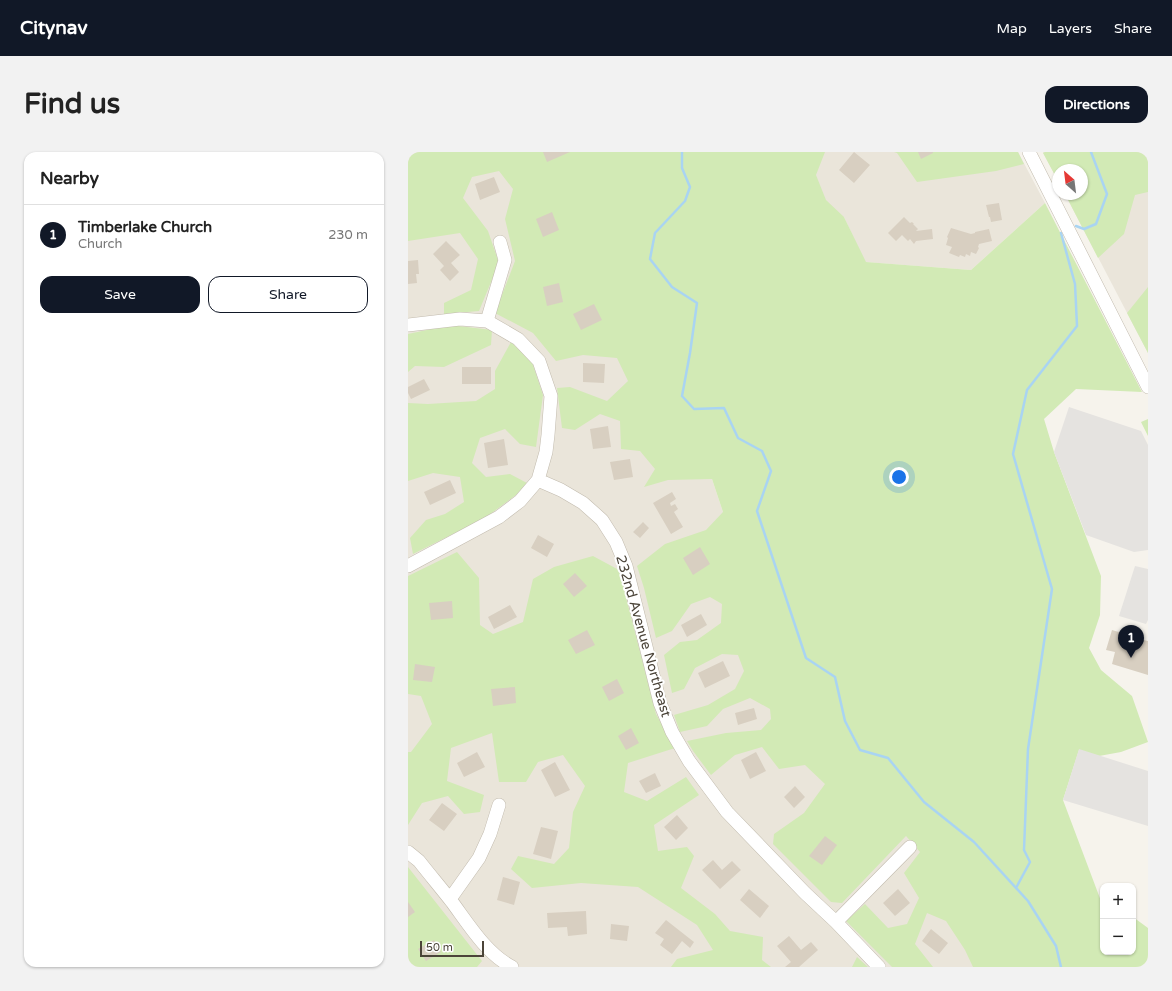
<!DOCTYPE html>
<html lang="en">
<head>
<meta charset="utf-8">
<style>
	:root { --surface:#fff; --page:#f2f2f2; --text:#222; --muted:#767676; --line:#e0e0e0; --accent:#111827 }
	body { margin:0; font-family:"Varela Round",sans-serif; background:var(--page); color:var(--text) }
	.controls { position:absolute; right:12px; bottom:12px; display:grid; overflow:hidden; border-radius:8px; box-shadow:0 1px 3px #0004 }
	.controls button { width:36px; height:36px; display:grid; place-items:center; padding:0; border:0; border-bottom:1px solid var(--line); background:var(--surface); color:var(--text); font:20px sans-serif }
	.compass { position:absolute; left:644px; top:12px; width:36px; height:36px; border-radius:50%; background:var(--surface); box-shadow:0 1px 3px #0004; rotate:332deg }
	.scale { position:absolute; left:12px; bottom:10px; width:64px; box-sizing:border-box; padding-left:4px; border:2px solid #4b4439; border-top:0; font-size:11px; line-height:14px; white-space:nowrap; color:#4b4439; -webkit-text-stroke:3px #fff; paint-order:stroke }
	.you { position:absolute; left:491px; top:325px; width:14px; height:14px; margin:-10px; border:3px solid #fff; border-radius:50%; background:#1a73e8; box-shadow:0 0 0 6px #1a73e833 }
	.badge { display:grid; place-items:center; width:26px; height:26px; border-radius:50%; background:var(--accent); color:#fff; font-size:13px; font-weight:700 }
	.pin { position:absolute; translate:-50% -33px; filter:drop-shadow(0 1px 2px #0008) }
	.pin::after { content:''; position:absolute; top:21px; width:14px; height:12px; background:inherit; clip-path:polygon(0 0,100% 0,50% 100%) }
	.list { margin:0; padding:0; list-style:none }
	h2 { display:flex; justify-content:space-between; align-items:center; height:52px; margin:0; padding:0 16px; font-size:17px }
	h2 small { font-size:13px; font-weight:400; color:var(--muted) }
	.list li { display:grid; grid-template-columns:26px 1fr auto; gap:12px; align-items:center; box-sizing:border-box; height:60px; padding:0 16px; border-top:1px solid var(--line) }
	.list b { display:block; font-size:15px; white-space:nowrap }
	.list p { margin:0; font-size:13px; white-space:nowrap; color:var(--muted) }
	.list em { font-size:13px; font-style:normal; color:var(--muted) }
	.actions { display:flex; gap:8px; padding:12px 16px }
	.actions a { flex:1; padding:9px 0; border:1px solid var(--accent); border-radius:12px; text-align:center; font-size:14px; color:var(--accent) }
	.actions .main { background:var(--accent); color:#fff }
	.map { position:relative; flex:none; width:740px; height:815px; overflow:hidden; border-radius:12px }
	header { display:flex; align-items:center; gap:24px; box-sizing:border-box; height:56px; padding:0 20px; background:var(--accent); color:#fff }
	header strong { font-size:19px }
	nav { display:flex; gap:22px; margin-inline-start:auto; font-size:14px }
	.intro { display:flex; align-items:center; justify-content:space-between; box-sizing:border-box; height:96px; padding:0 24px }
	h1 { margin:0; font-size:28px }
	.button { padding:10px 18px; border-radius:12px; background:var(--accent); color:#fff; font-size:14px; font-weight:700 }
	main { display:flex; gap:24px; padding:0 24px }
	aside { flex:1; background:var(--surface); border-radius:12px; box-shadow:0 1px 3px #0004 }
	.map>svg:first-child { display:block }
	.residential { fill:#eae5da }
	.green { fill:#d2eab5 }
	.parking { fill:#e5e3e0 }
	.lines { fill:none; stroke-linecap:round; stroke-linejoin:round }
	.stream { stroke:#a9d4f2; stroke-width:2.5 }
	.building { fill:#d8cfc1 }
	.minor-casing { stroke:#c2bbae; stroke-width:14 }
	.minor { stroke:#fff; stroke-width:13 }
	.labels { text-anchor:middle; stroke-width:4; stroke-linejoin:round; paint-order:stroke }
	.street-label { font-size:14px; fill:#4b4439; stroke:#fff }
</style>
</head>
<body>
<header>
<strong>Citynav</strong>
<nav><a>Map</a><a>Layers</a><a>Share</a></nav>
</header>
<div class="intro"><h1>Find us</h1><a class="button">Directions</a></div>
<main>
<aside>
<h2>Nearby<small></small></h2>
<ul class="list">
<li><span class="badge">1</span><div><b>Timberlake Church</b><p>Church</p></div><em>230 m</em></li>
</ul>
<div class="actions"><a class="main">Save</a><a>Share</a></div>
</aside>
<div class="map">
<svg width="740" height="815" viewBox="0 0 740 815">
	<rect width="100%" height="100%" fill="#f6f3ec"/>
	<!-- residential -->
	<path class="residential" d="M0,0H610L637,51L563,118L457,110L436,65L304,327L366,513L550,744L594,815H0Z
		M635,0H740V201L657,42H674V18H650V29Z"/>
	<!-- green -->
	<path class="green" d="M0,0H417L408,23L418,48L436,65L458,110L563,118L637,51L734,240L668,237L636,267L646,300L693,424L692,463L681,496L693,518L724,544L740,590L713,600L691,604L671,598L655,648L693,749L695,750V800H725V765L740,776V815H565L557,798L538,769L519,761L507,792L525,815H484L438,769L457,752L480,776L499,772L511,746L496,721L512,700L498,684L434,751L423,750L365,692L366,682L396,661L417,632L397,613L371,617L354,595L327,603L303,623L285,599L279,589L318,581L353,578L363,567L362,557L342,546L315,557L299,574L272,580L266,563L300,553L327,537L336,519L330,503L314,502L287,516L276,537L264,541L256,503L272,490L289,488L313,471L314,452L302,445L283,452L264,479L248,486L236,436L229,414L257,392L298,378L315,360L304,327L260,328L236,335L247,317L232,299L213,297L212,269L192,262L167,278L154,276L149,236L162,235L199,249L220,229L209,206L175,203L148,209L125,181L87,161L107,109L97,67L105,37L91,19L64,25L55,46L80,79L91,111L71,159L36,162V151L63,138L70,107L52,81L0,89Z
		M486,0H610L616,12L588,19L509,30L489,1Z
		M637,0H740V40L727,43L716,82L690,106L657,42H674V18H650V29L635,1Z
		M740,135V201L719,161Z
		M42,173L84,178L83,193L36,215L7,214L0,220V182Z
		M103,190L124,210L135,243L128,295L112,292L97,277L72,286L64,311L78,325L102,322L119,331L108,343L77,366L5,402L2,386L18,368L37,362L56,350L52,325L25,321L0,329V251L20,252L68,249L87,237V219Z
		M740,267V284L733,270Z
		M49,400L71,426L72,473L85,482L115,470L125,427L146,415L185,404L211,418L248,562L267,596L220,611L216,640L239,649L278,625L291,643L246,673L250,699L279,695L286,704L273,736L307,762L322,779L355,785L354,808L363,815H263L269,807L305,798L289,773L230,735L173,731L124,736L103,717L110,704L146,712L161,696L165,660L177,634L155,603L130,610L118,630H91L84,581L43,596L39,629L76,643L72,660L56,662L40,644L14,651L0,673V600H3L24,572L13,544L0,542V424Z
		M0,715L74,809L69,815H0Z
		M449,805L460,815H444Z"/>
	<!-- parking -->
	<path class="parking" d="M661,255L733,279L740,293V398L726,400L678,383L646,300Z
		M727,414L740,417V468L738,472L711,464Z
		M671,597L740,619V674L655,648Z"/>
	<g class="lines">
		<!-- stream -->
		<path class="stream" d="M274,0V16L282,35L277,49L247,81L242,107L264,135L289,151L282,201L274,244L286,257L316,256L330,286L354,299L363,319L349,359L398,506L427,525L437,569L452,598L480,606L516,650L566,690L620,749L648,794L653,815
			M668,74L676,77L688,72L699,42L683,0
			M608,736L622,710L616,698L620,597L644,437L605,302L619,238L669,174L667,132L653,81"/>
	</g>
	<!-- building -->
	<path class="building" d="M135,0H162L139,10Z
		M446,0L462,13L446,31L431,18Z
		M510,0H525V1L513,7Z
		M86,25L92,40L72,48L67,32Z
		M591,51L594,68L583,70L582,65H581L578,53Z
		M144,60L151,78L135,85L128,67Z
		M496,65L502,71L504,70L506,72H505L510,77L508,79L524,77L525,87L508,89L506,92L502,87L500,89L494,83L488,89L480,81Z
		M543,76L563,82L567,81V80L581,77L584,89L571,92L570,95L571,96L568,102L563,100L562,104L558,102L557,105L552,103L551,105L541,101L544,95L538,93L540,86L539,85Z
		M38,89L52,103L43,111L51,120L42,129L32,118L36,114L25,102Z
		M10,108L11,122H8L9,131L0,132V109Z
		M151,131L155,150L139,154L135,135Z
		M186,152L194,168L173,178L165,162Z
		M175,211L197,212L196,231L175,230Z
		M54,215H83V232H54Z
		M16,227L22,238L3,247L0,241V235Z
		M200,274L203,295L185,297L182,277Z
		M96,287L100,313L80,316L76,291Z
		M222,307L225,325L206,328L202,310Z
		M42,328L48,341L22,353L16,340Z
		M264,340L268,347L262,351L263,354L267,352L270,357L266,360L275,375L263,382L245,351Z
		M235,370L241,376L232,386L225,380Z
		M130,383L146,392L139,405L123,396Z
		M292,395L302,412L285,423L275,406Z
		M167,421L179,434L166,445L155,432Z
		M44,449L45,466L23,468L21,451Z
		M102,453L109,465L86,477L80,465Z
		M293,462L299,473L279,485L273,473Z
		M179,478L187,493L168,502L160,488Z
		M704,478L714,481V479L732,484L731,487L740,489V523L704,512L707,500L698,498Z
		M315,509L322,524L297,536L290,521Z
		M7,512L27,515L24,530L5,528Z
		M209,527L216,541L201,549L194,535Z
		M107,535L108,551L85,554L83,537Z
		M346,556L349,567L330,573L327,561Z
		M223,576L231,591L218,598L210,584Z
		M69,600L77,615L56,625L49,611Z
		M348,600L358,619L342,627L333,608Z
		M147,610L162,638L147,645L133,618Z
		M247,621L253,634L238,641L231,629Z
		M387,634L397,645L386,656L376,645Z
		M34,651L49,662L36,679L21,668Z
		M269,663L280,676L268,688L256,675Z
		M133,675L150,679L143,707L125,702Z
		M417,684L429,693L414,713L401,704Z
		M305,708L314,718L324,709L333,718L312,737L294,718Z
		M95,725L112,730L106,753L89,748Z
		M341,737L361,754L352,766L332,748Z
		M490,737L502,751L487,764L475,751Z
		M0,750L7,760L0,765Z
		M178,759L179,782L160,784L159,775L140,776L139,761Z
		M258,768L286,790L282,796L274,789L264,802L252,793L256,787L247,781Z
		M203,772L221,774L219,789L202,787Z
		M523,777L540,791L531,802L514,789Z
		M381,784L393,798L403,790L410,798L391,815H377L383,810L369,794Z
		M26,788L33,800L18,809L10,797Z"/>
	<g class="lines">
		<!-- minor casing -->
		<g class="minor-casing">
			<path id="minor" d="M621,0L740,235
				M79,169L97,108L92,90
				M0,173L52,167L79,169L110,187L131,209L143,244L140,283L138,300L130,328L112,349L91,365L0,414
				M130,328L153,338L175,351L194,368L208,390L218,414L252,551L264,580L281,609L319,660L397,741L428,770L471,815
				M0,700L11,709C22,723 33,736 44,750C61,773 78,801 104,815
				M42,747L71,706L82,682L91,653
				M428,770L502,695"/>
		</g>
		<!-- minor -->
		<use href="#minor" class="minor"/>
	</g>
	<g class="labels">
		<!-- street labels -->
		<g class="street-label">
			<text transform="translate(236 484) rotate(74)" y="5">232nd Avenue Northeast</text>
		</g>
	</g>
</svg>
<div class="controls">
<button>+</button>
<button>−</button>
</div>
<svg class="compass" viewBox="-18 -18 36 36"><path d="M0-13l5 13h-10z" fill="#e53935"/><path d="M0 13l5-13h-10z" fill="#767676"/></svg>
<div class="scale">50 m</div>
<div class="you"></div>
<div class="pin badge" style="left:723px;top:506px">1</div>
</div>
</main>
</body>
</html>
